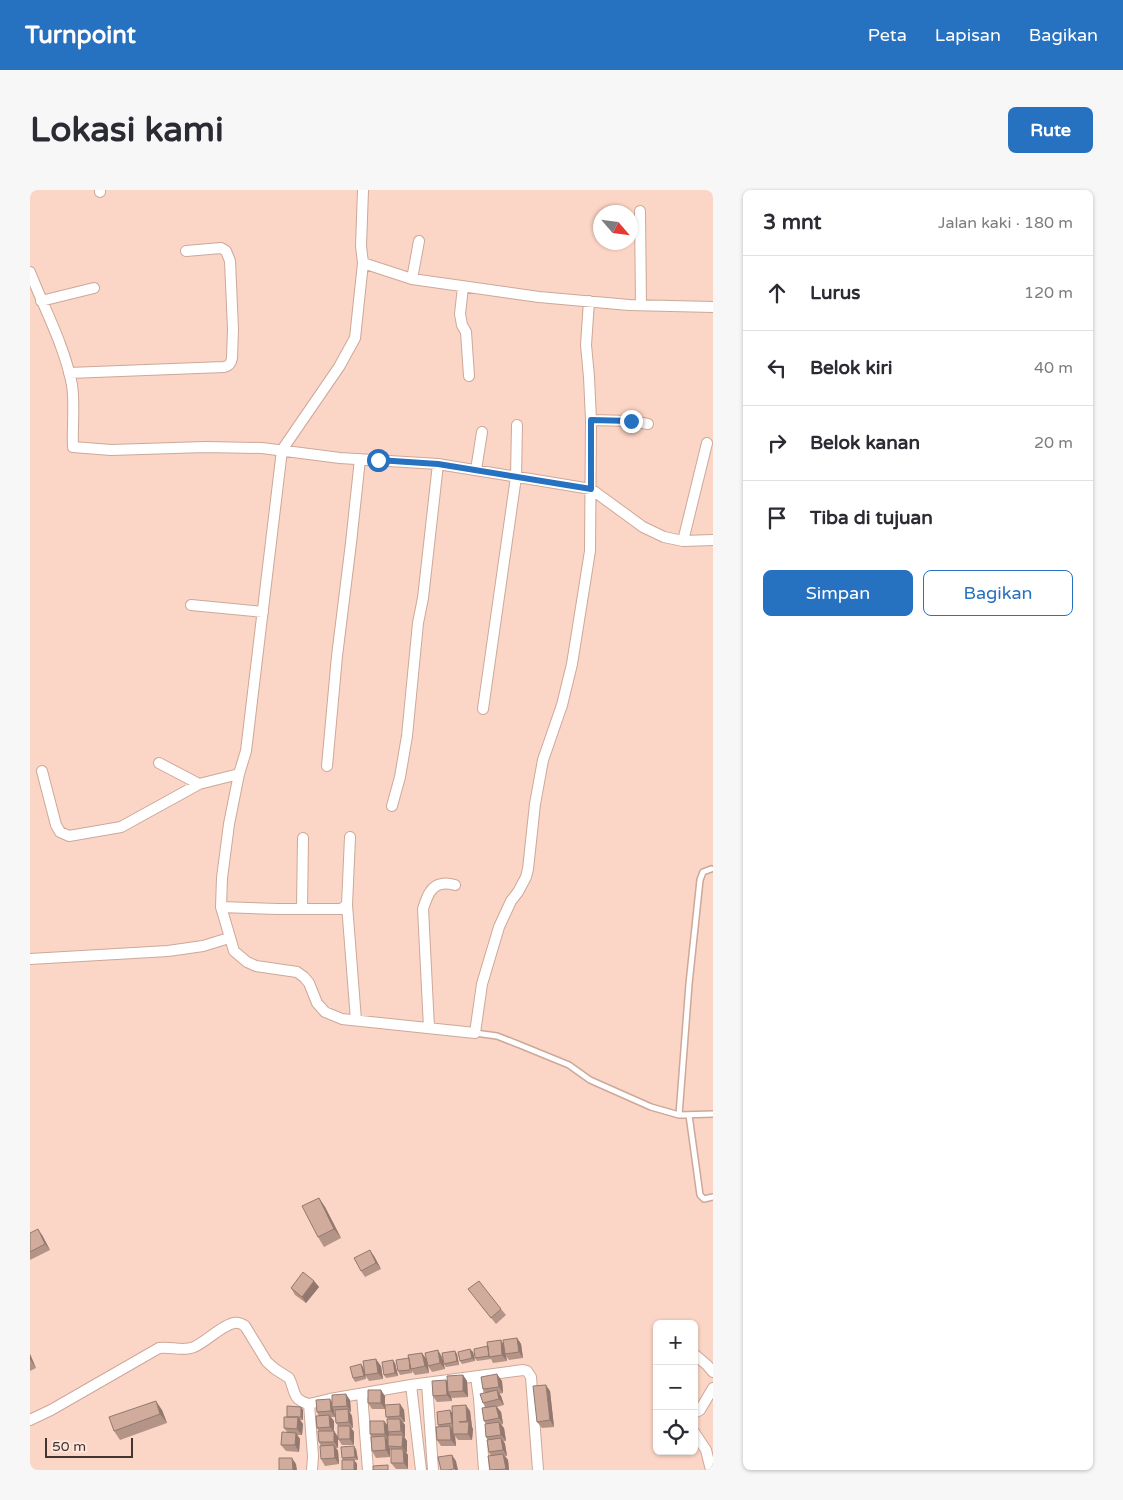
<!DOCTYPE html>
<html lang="id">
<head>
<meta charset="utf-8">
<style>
	:root { --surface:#fff; --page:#f7f7f7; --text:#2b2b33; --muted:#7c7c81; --line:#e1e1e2; --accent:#2771c1 }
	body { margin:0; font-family:"Varela Round",sans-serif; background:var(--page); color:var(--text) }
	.controls { position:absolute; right:15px; bottom:15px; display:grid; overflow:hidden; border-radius:8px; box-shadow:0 1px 4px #0004 }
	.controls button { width:45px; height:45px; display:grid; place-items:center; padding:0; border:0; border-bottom:1px solid var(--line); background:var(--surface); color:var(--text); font:25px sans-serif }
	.compass { position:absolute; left:563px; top:15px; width:45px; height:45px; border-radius:50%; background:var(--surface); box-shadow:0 1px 4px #0004; rotate:118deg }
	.scale { position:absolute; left:15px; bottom:12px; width:88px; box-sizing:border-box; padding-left:5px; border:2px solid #43342e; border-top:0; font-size:14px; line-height:18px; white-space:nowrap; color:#43342e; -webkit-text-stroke:4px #fde6dc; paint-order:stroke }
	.stop { position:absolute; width:15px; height:15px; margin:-11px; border:4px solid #2771c1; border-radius:50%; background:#fff }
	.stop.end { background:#2771c1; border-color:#fff; box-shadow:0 1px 5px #0008 }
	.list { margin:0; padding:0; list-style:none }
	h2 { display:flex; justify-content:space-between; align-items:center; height:65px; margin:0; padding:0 20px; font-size:21px }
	h2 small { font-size:16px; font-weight:400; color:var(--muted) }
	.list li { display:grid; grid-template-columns:32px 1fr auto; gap:15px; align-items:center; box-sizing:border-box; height:75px; padding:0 20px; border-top:1px solid var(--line) }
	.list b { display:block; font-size:19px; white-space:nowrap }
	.list em { font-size:16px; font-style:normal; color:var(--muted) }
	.actions { display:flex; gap:10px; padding:15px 20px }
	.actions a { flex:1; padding:11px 0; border:1px solid var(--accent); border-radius:8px; text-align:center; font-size:18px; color:var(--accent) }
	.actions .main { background:var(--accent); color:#fff }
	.icon { flex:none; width:28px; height:28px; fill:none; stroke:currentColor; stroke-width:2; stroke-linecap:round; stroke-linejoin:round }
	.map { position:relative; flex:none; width:683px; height:1280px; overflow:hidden; border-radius:8px }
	header { display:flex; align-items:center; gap:30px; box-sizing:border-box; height:70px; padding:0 25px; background:var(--accent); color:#fff }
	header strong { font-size:24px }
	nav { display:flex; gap:28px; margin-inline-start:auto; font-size:18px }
	.intro { display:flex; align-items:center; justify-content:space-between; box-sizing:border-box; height:120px; padding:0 30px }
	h1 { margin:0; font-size:35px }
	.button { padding:12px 22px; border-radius:8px; background:var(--accent); color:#fff; font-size:18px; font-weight:700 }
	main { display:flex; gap:30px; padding:0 30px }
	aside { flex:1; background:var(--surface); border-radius:8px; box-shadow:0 1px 4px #0004 }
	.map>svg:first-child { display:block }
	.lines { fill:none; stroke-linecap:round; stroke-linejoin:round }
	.service-casing { stroke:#cda899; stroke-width:8 }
	.minor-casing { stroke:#cda899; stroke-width:12 }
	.service { stroke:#fff; stroke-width:5 }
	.minor { stroke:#fff; stroke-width:10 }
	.wall { fill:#b49487; fill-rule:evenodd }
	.shaded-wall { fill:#92786e }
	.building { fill:#d1ac9d; stroke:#92786e }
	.route { stroke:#2771c1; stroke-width:6 }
</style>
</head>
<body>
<header>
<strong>Turnpoint</strong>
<nav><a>Peta</a><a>Lapisan</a><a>Bagikan</a></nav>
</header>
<div class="intro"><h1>Lokasi kami</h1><a class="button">Rute</a></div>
<main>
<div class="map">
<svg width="683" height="1280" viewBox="0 0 683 1280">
	<rect width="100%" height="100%" fill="#fbd5c5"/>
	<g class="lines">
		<!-- service casing -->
		<g class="service-casing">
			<path id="service" d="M445,843L467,846L490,855L539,875L560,890L621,917L649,925L683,924
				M649,925L659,794L670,690L673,682L681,679
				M659,925L670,1005L674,1009L683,1007"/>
		</g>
		<!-- minor casing -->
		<g class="minor-casing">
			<path id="minor" d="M70,0V2
				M333,0L331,56L333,73L325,148L309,177L252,260L216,561L209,584L199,634L192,688L191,717L204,761L217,772L226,776L267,782L274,787L279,793L287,813L295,822L312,829L445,843L452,794L469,737L481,711L488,702L496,687L498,679L505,614L513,570L532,515L542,474L560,361L561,230L559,187L556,155L559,111
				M610,21L611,115
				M333,73L382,89L509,107L599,115L683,117
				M0,82C14,118 35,157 42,195C45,215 42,237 43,257L81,260L175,257L232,258L310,268L408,274L561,299L613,337L634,347L653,351L683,350
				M382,89L389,51
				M433,97L430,124L432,135L436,142L439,186
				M11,111L64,98
				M39,183L194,177C199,176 201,174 202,168L203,139L200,71L196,61L191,58L156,61
				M561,230L601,231L618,234
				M446,280L452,242
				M653,351L677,253
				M161,415L233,422
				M453,519L486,287L487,235
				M129,573L169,594
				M297,576L307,466L321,353L330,269
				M12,581L26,635L30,642L39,646L91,637L169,594L209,584
				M362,616L370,587L377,546L388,433L393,408L408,274
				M317,715L326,830
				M191,717L248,719H311L317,715L320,647
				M272,719L273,648
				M0,769L138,761L173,756L199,748
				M399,838L393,719C396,710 400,695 412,694C416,693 421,694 425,695
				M664,1164L677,1175L683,1182
				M446,1187L449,1208L454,1280
				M397,1193L403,1280
				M381,1195L391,1280
				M332,1204L338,1280
				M664,1223L670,1220L683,1198
				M0,1230L21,1220L129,1158C140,1156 153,1162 164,1157C176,1152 192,1135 204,1133C209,1132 212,1134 215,1136L237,1172L245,1179L259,1188C266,1201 261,1209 279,1214
				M664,1242L676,1260L681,1280
				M282,1280L283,1266L279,1214L300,1209L381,1195L493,1180L497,1181L501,1187L508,1280"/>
		</g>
		<!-- service -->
		<use href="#service" class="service"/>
		<!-- minor -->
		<use href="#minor" class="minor"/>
	</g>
	<!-- wall -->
	<path class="wall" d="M289,1008L295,1017L311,1048L294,1057L288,1047Z
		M0,1043L12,1045L20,1060L0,1070Z
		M344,1066L351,1079L335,1087L331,1081Z
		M284,1091L289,1097L276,1113L265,1105L261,1098Z
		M438,1099L471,1119L476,1125L466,1134Z
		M487,1148L491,1154L493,1168L479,1170L476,1166L477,1171L463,1173L461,1169L447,1171L445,1168L471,1150L473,1155Z
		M440,1159L443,1162L445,1171L432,1174L430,1171Z
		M392,1163L396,1169L412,1167L415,1179L402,1182L398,1176L399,1183L385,1185L382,1181V1183L370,1185L368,1181L379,1168Z
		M0,1164L6,1178L0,1181Z
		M427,1164L429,1175L416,1177L414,1174Z
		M365,1173L368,1186L356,1188L354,1185Z
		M351,1176L353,1189L339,1191L335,1185L336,1189L325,1192L323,1188L333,1177L335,1184Z
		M433,1185L437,1191L438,1207L422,1208L421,1206L422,1211L407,1212L403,1206L416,1190L418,1192Z
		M472,1191L473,1203L469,1204L471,1206L474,1215L467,1217L471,1222L473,1234L471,1235L474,1238L476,1251H474L475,1254L477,1266H475L478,1270L479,1280H460L461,1266L459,1262L458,1250L456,1247V1234L454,1231L456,1218L453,1213L455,1203L453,1199Z
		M520,1201L524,1237L512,1238L507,1232Z
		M355,1206V1219H342L338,1213Z
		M300,1209L302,1212L320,1210L321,1222H319L322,1226L323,1238H321L324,1242V1255H312L308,1249V1258H306L308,1261L309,1274L295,1276L291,1269V1256L289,1252V1241L287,1238L289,1226L287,1222ZM304,1220L305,1221L306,1233L308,1236V1247L304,1241V1231L301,1227H305Z
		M370,1214L374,1220L375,1232H373L375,1235V1247H374L377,1251L376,1263L378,1265V1279H366L361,1273V1260L360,1259V1267L346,1268L342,1261V1247L340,1244L354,1231L358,1236V1229L356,1227Z
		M271,1217L273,1220V1230H270L273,1234L272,1245H267L270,1249L269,1262L256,1261L251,1255L257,1242L254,1238L257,1227Z
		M132,1220L137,1233L90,1250L84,1241Z
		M440,1221L442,1237L443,1239L442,1250H428L425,1246L426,1256H411L407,1250L410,1237L408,1235L423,1223Z
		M326,1259L328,1270H323H324L327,1274V1280H312L313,1270L312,1268Z"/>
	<!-- shaded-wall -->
	<path class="shaded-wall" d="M289,1008L295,1017L311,1048L304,1039Z
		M8,1039L12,1045L20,1060L15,1054Z
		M340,1060L344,1066L351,1079L346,1073Z
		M284,1091L289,1097L276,1113L272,1107Z
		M487,1148L491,1154L493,1168L489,1162Z
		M471,1150L475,1157V1164L476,1166L477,1171L472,1165Z
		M440,1159L443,1162L445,1171L442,1168Z
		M408,1160L412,1167L415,1179L410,1173Z
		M425,1161L427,1164L429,1175L427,1171Z
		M392,1163L397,1170L399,1183L395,1176Z
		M0,1164L6,1178L0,1169Z
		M346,1169L351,1176L353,1189L348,1183Z
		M363,1170L365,1173L368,1186L365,1183Z
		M331,1174L333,1177L336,1189L334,1186Z
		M467,1184L472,1191L473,1203L469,1197Z
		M433,1185L437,1191L438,1207L433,1201Z
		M416,1190L421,1196L418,1202L421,1206L422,1211L417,1205Z
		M516,1195L520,1201L524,1237L520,1230Z
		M351,1200L355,1206V1219L351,1213Z
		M467,1200L471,1206L474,1215L469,1209Z
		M316,1204L320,1210L321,1222L317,1216Z
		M300,1209L304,1215L302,1217L304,1220L305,1227L301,1221Z
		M126,1211L132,1220L137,1233L130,1224Z
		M370,1214L374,1220L375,1232L370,1226Z
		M436,1215L440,1221L442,1237L443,1239L442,1250L438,1244L439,1232L437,1231Z
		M466,1216L471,1222L473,1234L469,1228Z
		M271,1217L273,1220V1230L271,1227Z
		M318,1219L322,1226L323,1238L319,1232Z
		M420,1220L425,1226L426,1240L422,1233Z
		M299,1225L304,1231V1241L308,1247V1258L304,1252V1242L300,1237Z
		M268,1227L273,1234L272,1245L267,1239Z
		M370,1229L375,1235V1247L371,1241Z
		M354,1231L359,1237L358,1242L359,1243V1250L355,1244Z
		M469,1232L474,1238L476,1251L471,1245Z
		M320,1236L324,1242V1255L320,1249Z
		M420,1236L425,1243L423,1244L425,1246L426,1256L421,1250Z
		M266,1243L270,1249L269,1262L265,1255Z
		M373,1245L377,1251V1263L372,1257Z
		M355,1246L360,1253L358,1256L360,1259V1267L356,1260Z
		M471,1248L475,1254L477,1266L473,1260Z
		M304,1255L308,1261L309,1274L305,1268Z
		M324,1256L326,1259L328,1270L325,1267Z
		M373,1259L378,1265V1279L374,1273Z
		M473,1264L478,1270L479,1280H476V1279Z
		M422,1265L426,1271L428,1280H425L424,1279Z
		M262,1268L266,1274L267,1280H263Z
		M324,1270L327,1274V1280H324Z"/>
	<!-- building -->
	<path class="building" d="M289,1008L304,1039L288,1047L272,1016Z
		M8,1039L15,1054L0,1062V1043Z
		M340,1060L346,1073L331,1081L324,1068Z
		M273,1082L284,1091L272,1107L261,1098Z
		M449,1091L471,1119L461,1128L438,1099Z
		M487,1148L489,1162L475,1164L473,1150Z
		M471,1150L472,1165L459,1167L457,1152Z
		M458,1156L459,1166L445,1168L444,1159Z
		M440,1159L442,1168L430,1171L428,1162Z
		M408,1160L410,1173L398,1176L395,1163Z
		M425,1161L427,1171L414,1174L412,1163Z
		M392,1163L395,1176L381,1179L378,1165Z
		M379,1168L380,1180L368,1181L366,1170Z
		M346,1169L348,1183L335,1185L333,1171Z
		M363,1170L365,1183L354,1185L352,1172Z
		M331,1174L334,1186L323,1188L320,1177Z
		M467,1184L469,1197L453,1199L451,1187Z
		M433,1185V1201L418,1202L417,1186Z
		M416,1190L417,1205L403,1206L402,1191Z
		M516,1195L520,1230L507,1232L503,1196Z
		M338,1200H351V1213H338Z
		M467,1200L469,1209L453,1213L450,1204Z
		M316,1204L317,1216L302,1217V1205Z
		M300,1209L301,1221L287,1222L286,1210Z
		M126,1211L130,1224L84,1241L79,1227Z
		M370,1214V1226L356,1227L355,1215Z
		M436,1215L437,1231L429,1232H439L438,1244H423L422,1216Z
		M257,1216L271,1217V1227H257Z
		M466,1216L469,1228L454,1231L452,1218Z
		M318,1219L319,1232L306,1233L305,1220Z
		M420,1220L422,1233L408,1235L407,1222Z
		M299,1225L300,1237L287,1238L286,1226Z
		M254,1227H268L267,1239L254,1238Z
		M357,1229H370L371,1241L358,1242Z
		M340,1231H354L355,1244H340Z
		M469,1232L471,1245L456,1247L455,1234Z
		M308,1236H320V1249H308Z
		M420,1236L421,1250H407L406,1237Z
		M288,1241H304V1252H289Z
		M252,1242L266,1243L265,1255H251Z
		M358,1245H373L372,1257L358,1256Z
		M355,1246L356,1260L342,1261L341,1247Z
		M471,1248L473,1260L459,1262L457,1250Z
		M304,1255L305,1268L291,1269L290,1256Z
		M324,1256L325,1267L312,1268L311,1257Z
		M361,1259H373L374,1273H361Z
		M473,1264L476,1279L460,1280L458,1266Z
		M422,1265L424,1279L418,1280H411L408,1267Z
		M249,1268H262L263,1280H249Z
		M312,1270H324V1280H312Z
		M358,1275V1280H343V1276Z"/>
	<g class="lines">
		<!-- route -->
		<path class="route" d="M348,270L408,274L561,299V230L601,231"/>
	</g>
</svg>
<div class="controls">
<button>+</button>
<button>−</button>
<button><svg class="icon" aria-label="locate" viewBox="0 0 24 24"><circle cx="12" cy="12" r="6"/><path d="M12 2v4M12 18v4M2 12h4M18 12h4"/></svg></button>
</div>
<svg class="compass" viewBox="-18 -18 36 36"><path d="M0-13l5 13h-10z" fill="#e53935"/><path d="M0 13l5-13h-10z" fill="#7c7c81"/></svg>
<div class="scale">50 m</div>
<div class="stop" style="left:348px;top:270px"></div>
<div class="stop end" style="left:601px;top:231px"></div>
</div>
<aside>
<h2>3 mnt<small>Jalan kaki · 180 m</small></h2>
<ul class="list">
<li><svg class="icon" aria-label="ahead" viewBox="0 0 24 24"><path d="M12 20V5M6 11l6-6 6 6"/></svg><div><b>Lurus</b></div><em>120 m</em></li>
<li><svg class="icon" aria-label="left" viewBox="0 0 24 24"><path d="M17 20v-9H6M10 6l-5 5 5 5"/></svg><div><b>Belok kiri</b></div><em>40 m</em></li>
<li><svg class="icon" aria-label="right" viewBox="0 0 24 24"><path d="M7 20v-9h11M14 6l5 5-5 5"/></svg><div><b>Belok kanan</b></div><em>20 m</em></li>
<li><svg class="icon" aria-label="arrive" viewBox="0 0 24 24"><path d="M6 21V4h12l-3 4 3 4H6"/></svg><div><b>Tiba di tujuan</b></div></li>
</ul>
<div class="actions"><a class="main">Simpan</a><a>Bagikan</a></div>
</aside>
</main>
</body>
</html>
